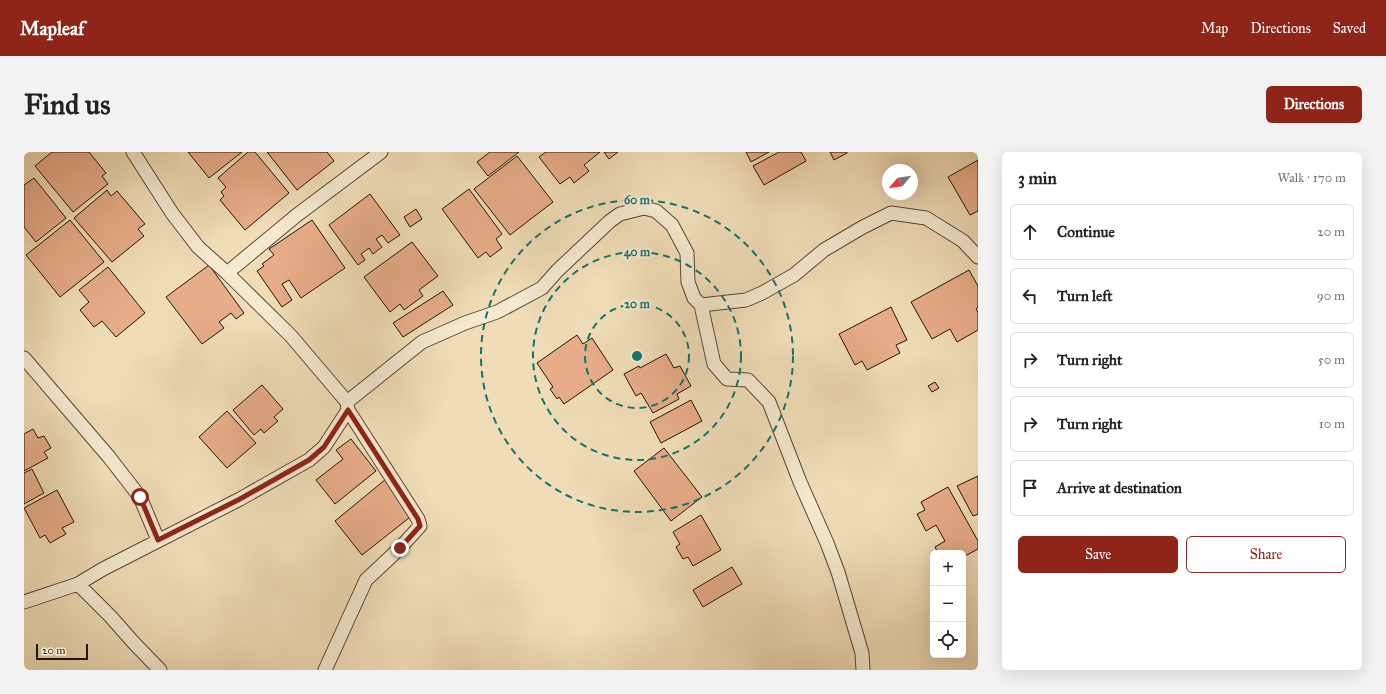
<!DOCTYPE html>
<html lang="en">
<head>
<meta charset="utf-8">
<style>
	:root { --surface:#fff; --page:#f2f2f2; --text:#222; --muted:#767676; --line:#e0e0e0; --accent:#8f2418 }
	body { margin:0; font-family:"IM FELL Great Primer",serif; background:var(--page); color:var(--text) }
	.controls { position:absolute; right:12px; bottom:12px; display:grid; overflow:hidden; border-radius:6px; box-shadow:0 4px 16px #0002 }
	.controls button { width:36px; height:36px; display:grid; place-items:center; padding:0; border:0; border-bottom:1px solid var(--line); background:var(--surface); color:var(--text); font:20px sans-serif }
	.compass { position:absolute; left:858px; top:12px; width:36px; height:36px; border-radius:50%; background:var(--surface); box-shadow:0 4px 16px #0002; rotate:241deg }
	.scale { position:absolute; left:12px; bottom:10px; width:52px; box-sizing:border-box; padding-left:4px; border:2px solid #241309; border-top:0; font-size:11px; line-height:14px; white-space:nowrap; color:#241309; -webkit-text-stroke:3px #f5e9d0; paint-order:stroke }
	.stop { position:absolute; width:12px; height:12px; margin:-9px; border:3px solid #8f2418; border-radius:50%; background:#fff }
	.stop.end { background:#8f2418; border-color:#fff; box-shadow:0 1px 4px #0008 }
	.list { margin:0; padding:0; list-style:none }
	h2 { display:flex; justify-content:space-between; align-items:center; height:52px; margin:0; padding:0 16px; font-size:17px }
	h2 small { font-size:13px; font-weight:400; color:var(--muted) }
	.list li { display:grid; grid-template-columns:26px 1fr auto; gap:12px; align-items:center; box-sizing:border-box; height:56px; margin:0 8px 8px; padding:0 8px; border:1px solid var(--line); border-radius:6px }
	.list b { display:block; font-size:15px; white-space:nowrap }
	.list em { font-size:13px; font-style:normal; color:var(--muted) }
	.actions { display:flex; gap:8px; padding:12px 16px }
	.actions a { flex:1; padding:9px 0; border:1px solid var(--accent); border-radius:6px; text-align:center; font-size:14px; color:var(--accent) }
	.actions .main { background:var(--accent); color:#fff }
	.icon { flex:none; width:22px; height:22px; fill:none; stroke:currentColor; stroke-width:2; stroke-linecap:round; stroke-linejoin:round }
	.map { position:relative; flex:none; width:954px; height:518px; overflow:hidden; border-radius:6px }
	header { display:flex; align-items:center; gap:24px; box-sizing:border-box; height:56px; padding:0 20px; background:var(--accent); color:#fff }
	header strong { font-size:19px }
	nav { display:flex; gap:22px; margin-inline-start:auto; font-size:14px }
	.intro { display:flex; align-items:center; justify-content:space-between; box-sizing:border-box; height:96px; padding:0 24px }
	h1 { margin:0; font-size:28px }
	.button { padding:10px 18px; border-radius:6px; background:var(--accent); color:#fff; font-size:14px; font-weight:700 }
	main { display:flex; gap:24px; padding:0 24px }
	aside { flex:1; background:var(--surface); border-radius:6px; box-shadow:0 4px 16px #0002 }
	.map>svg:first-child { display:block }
	.building { fill:#e7ad89; stroke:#241309 }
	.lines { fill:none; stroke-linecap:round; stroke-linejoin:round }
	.street-casing { stroke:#574634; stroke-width:15 }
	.street { stroke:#f5e9d0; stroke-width:13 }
	.route { stroke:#8f2418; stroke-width:5 }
	.ring { fill:none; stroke:#0f766e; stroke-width:2; stroke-dasharray:7 5 }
	.centre { fill:#0f766e; stroke:#f5e9d0; stroke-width:2 }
	.ring-label { font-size:12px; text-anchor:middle; font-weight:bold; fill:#0f766e; stroke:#f5e9d0; stroke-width:4; stroke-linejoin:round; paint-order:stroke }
</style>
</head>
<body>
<header>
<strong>Mapleaf</strong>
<nav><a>Map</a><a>Directions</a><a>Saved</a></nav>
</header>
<div class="intro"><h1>Find us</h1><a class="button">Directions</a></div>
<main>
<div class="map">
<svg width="954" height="518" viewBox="0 0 954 518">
	<rect width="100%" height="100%" fill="#f0ddb7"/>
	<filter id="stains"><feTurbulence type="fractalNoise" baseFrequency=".005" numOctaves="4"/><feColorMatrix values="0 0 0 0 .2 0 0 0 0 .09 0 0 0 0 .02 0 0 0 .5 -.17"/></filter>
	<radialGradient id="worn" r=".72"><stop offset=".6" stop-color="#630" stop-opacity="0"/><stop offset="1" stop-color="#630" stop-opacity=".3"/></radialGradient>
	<!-- building -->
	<path class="building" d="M28,0H65L82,21L78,24L84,32L49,60L11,14Z
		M164,0H218L185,26Z
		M224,0H231L265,41L221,78L196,48L200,44L197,40L202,35L194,26Z
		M243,0H303L310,9L273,38Z
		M466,0H495L464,24L453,10Z
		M522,0H576L560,13L565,19L550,31L546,25L536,32L515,5Z
		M580,0H594L585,7Z
		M722,0H745L727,10Z
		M755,0H777L782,9L740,33L729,14Z
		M806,0H823V1L810,8Z
		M493,4L529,50L486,83L450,37Z
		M954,8V59L946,63L924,25Z
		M10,26L42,66L12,90L0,75V33Z
		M445,37L478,82L472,87L478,96L466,105L462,100L454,106L418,57Z
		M83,38L87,44L93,39L121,72L114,77L120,84L88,110L50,66Z
		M346,42L376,83L364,91L358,83L352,87L358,95L349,102L345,96L337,102L341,108L334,113L305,73Z
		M392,57L398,67L386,75L380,65Z
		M46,68L80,110L36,145L2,103Z
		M288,68L321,116L277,146L265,128L258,132L268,148L258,155L233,119L240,114L238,112L250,103L245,97Z
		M388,90L414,124L395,138L399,144L380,158L376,152L366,160L340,125Z
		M185,113L220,161L212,167L207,161L195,170L200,176L178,192L142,145Z
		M84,115L121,161L92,185L78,169L70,175L56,158L65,150L55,138Z
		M945,118L954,134V155L952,157L954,160V178L933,190L926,177L908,187L887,150Z
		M419,139L429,153L379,185L369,171Z
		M867,155L883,188L872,193L876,201L843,218L838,209L831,213L815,182Z
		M553,183L559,192L568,186L589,218L540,252L535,245L533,247L526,237L529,235L513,211Z
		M642,202L650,216L656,214L667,234L653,242L655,247L629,261L617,241L612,244L600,222L615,214L616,216Z
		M911,230L915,236L908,240L904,234Z
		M238,233L259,257L250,265L254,269L240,281L237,277L230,283L209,258Z
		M667,248L678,269L637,291L626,270Z
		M203,259L232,291L203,316L175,285Z
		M9,277L14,286L20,284L27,296L20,300L24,306L0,319V282Z
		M327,287L352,319L311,352L292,328L319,307L312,298Z
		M640,296L678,345L647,369L610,319Z
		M8,317L20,341L0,352V321Z
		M954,324V362L949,364L933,334Z
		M362,327L390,362L338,403L311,369Z
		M924,335L954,389V397L939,405V401H914L911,395L921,389L912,373L902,379L893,362L901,358L897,350Z
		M33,338L50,370L38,376L42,382L26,391L21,383L16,386L0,356Z
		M677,363L697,398L669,414L664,405L659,407L652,395L656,392L649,380Z
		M708,415L718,432L679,455L669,438Z"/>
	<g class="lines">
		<!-- street casing -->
		<g class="street-casing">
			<path id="street" d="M109,0L148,61L174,95L203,121L267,184L323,250
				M203,121L273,63L357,0
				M677,153L690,212L703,227L724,228L745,250L776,330L803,391L814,420L838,501L839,518
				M0,206L85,305L116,345L134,388
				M54,432L87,465L109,490L136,518
				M0,450L54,432L79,417L216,347L285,308L300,295L324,258L323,250L398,190L441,171L473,160L518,136L533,119L586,69L596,62L620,56L632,59L648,73L663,101L664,130L670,146L677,153L722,148L738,141L770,123L800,98L839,75L867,61L902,66L939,89L954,105
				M301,518L342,428L376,396L396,374L394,367L324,258"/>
		</g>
		<!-- street -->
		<use href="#street" class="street"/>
	</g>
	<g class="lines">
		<!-- route -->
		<path class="route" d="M116,345L134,388L216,347L285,308L300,295L324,258L394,367L396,374L376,396"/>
	</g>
	<!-- distance rings -->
	<g class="ring">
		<circle cx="613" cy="204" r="52"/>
		<circle cx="613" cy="204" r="104"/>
		<circle cx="613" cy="204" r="156"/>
	</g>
	<circle cx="613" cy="204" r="6" class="centre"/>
	<g class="ring-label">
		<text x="613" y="52">60 m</text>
		<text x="613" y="104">40 m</text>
		<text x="613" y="156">20 m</text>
	</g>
	<rect width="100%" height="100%" filter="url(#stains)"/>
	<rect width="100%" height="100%" fill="url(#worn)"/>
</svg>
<div class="controls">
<button>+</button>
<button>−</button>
<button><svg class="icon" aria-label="locate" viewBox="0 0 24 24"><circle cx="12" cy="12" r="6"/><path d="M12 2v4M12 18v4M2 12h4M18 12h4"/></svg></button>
</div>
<svg class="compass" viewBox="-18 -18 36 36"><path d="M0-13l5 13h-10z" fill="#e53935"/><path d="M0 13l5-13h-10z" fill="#767676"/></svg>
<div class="scale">20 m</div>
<div class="stop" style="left:116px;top:345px"></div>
<div class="stop end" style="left:376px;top:396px"></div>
</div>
<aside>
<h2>3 min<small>Walk · 170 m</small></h2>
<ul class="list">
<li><svg class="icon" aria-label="ahead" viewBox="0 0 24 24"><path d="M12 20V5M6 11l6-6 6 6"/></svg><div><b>Continue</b></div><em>20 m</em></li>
<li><svg class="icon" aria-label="left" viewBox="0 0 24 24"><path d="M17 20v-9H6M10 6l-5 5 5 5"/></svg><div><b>Turn left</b></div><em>90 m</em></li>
<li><svg class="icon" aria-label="right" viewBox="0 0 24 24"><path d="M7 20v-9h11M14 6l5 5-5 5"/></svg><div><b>Turn right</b></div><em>50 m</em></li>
<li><svg class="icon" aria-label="right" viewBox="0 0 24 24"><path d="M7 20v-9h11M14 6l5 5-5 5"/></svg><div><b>Turn right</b></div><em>10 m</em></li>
<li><svg class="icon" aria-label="arrive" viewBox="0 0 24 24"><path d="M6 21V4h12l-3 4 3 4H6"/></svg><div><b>Arrive at destination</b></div></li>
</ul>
<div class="actions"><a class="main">Save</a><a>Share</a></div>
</aside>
</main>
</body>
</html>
